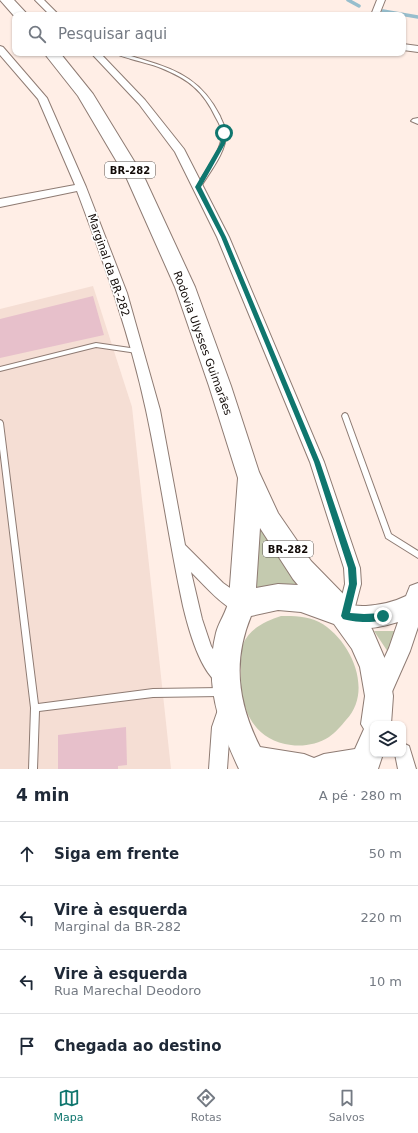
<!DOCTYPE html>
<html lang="pt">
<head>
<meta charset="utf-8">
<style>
	:root { --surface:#fff; --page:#f6f6f7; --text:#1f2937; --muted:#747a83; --line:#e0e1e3; --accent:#0f766e }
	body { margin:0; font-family:"DejaVu Sans",sans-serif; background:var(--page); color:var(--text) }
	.controls { position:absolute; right:12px; bottom:12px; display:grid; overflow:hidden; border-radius:8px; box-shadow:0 1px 3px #0004 }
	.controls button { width:36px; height:36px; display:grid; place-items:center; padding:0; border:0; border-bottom:1px solid var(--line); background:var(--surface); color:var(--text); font:20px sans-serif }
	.stop { position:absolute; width:12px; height:12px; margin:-9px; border:3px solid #0f766e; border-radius:50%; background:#fff }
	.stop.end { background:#0f766e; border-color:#fff; box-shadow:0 1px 4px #0008 }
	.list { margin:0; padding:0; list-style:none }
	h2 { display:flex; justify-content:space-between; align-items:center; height:52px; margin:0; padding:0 16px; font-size:17px }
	h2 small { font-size:13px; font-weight:400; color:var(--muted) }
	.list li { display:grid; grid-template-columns:26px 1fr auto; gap:12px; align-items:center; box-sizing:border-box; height:64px; padding:0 16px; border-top:1px solid var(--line) }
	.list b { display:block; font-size:15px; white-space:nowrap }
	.list p { margin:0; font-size:13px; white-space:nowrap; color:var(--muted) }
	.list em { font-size:13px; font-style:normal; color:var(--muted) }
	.icon { flex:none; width:22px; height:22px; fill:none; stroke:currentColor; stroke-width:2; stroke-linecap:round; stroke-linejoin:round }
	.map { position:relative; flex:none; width:418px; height:769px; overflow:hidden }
	.search { position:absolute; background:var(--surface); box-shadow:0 1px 3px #0004; left:12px; right:12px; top:12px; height:44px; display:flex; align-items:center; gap:10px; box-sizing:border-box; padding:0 14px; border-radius:8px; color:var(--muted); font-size:15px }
	.sheet { height:308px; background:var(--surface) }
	nav { display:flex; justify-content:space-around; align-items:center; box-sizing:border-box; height:56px; border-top:1px solid var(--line); background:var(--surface); font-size:11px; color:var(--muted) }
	nav a { display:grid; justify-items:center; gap:2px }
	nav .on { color:var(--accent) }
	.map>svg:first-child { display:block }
	.industrial { fill:#f5ded4 }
	.green { fill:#c4caaf }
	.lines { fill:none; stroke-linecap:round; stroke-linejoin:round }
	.stream { stroke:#97becd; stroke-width:3.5 }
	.building { fill:#e7c0cb }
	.lane-casing { stroke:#8e7b73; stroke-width:2 }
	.street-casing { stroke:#8e7b73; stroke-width:2 }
	.secondary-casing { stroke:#8e7b73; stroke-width:2 }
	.highway-casing { stroke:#8e7b73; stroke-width:2 }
	.lane { fill:#fff; fill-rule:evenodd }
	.street { fill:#fff; fill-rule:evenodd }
	.secondary { fill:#fff; fill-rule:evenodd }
	.highway { fill:#fff; fill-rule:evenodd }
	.route { fill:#0f766e }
	.labels { text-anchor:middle; stroke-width:3.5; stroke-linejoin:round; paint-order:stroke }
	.shield { fill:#fff; stroke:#585451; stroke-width:1 }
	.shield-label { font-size:10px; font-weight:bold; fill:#110a07 }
	.street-label { font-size:11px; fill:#110a07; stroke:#fff }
</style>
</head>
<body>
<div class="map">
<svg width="418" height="769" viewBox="0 0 418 769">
	<rect width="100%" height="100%" fill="#ffeee6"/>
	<!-- industrial -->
	<path class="industrial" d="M93,286L132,407L171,769H0V309Z"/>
	<!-- green -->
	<path class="green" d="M255,514L304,586L252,589Z
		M281,616C294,616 307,616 319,622C351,639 374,691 346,720C341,726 335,733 329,737C318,744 303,747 291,745C251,740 238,704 241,668C241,661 241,651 243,644C250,628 266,621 281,616Z
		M374,631H397L390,655Z"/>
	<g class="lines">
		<!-- stream -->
		<path class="stream" d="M348,0L359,6
			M383,11L418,17"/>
	</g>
	<!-- building -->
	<path class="building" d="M93,296L104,335L0,358V319Z
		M126,727L127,765L118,766V769H58V735Z"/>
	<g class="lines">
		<!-- lane casing -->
		<g class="lane-casing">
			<path id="lane" d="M114,53C124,53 134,57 144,60C179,70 203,82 220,116C222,122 226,127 226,133C227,151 209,173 200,188H196V187C205,171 220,154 222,135C222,129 219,123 216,118C203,90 188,79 161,68C151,64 141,62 131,59C126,57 119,56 114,53Z
				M96,343L137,349H139L140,351L139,353H137L96,347L0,371V367Z
				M345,413L347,414L348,416L391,534L418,551V558L386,538L342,416L343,414Z
				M0,420L2,421L3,423L38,704L153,689L220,688L223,689L224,692L223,695L220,696L153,697L39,711L37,769H29L31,708L0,449Z"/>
		</g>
		<!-- street casing -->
		<g class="street-casing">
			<path id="street" d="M35,0H44L59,15H50Z
				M377,0H385L379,15H371Z
				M403,44L418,46V52L403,50Z
				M0,46L3,47L47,98L86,187L127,293L160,410L185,545L223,583L247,600L249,606L247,612L241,614C222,606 206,587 191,572L202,619L211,646L230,677L228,683L222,685C201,677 188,627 183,606C169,541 160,475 146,410C130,335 104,263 77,191L0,207V199L75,185L38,99L0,55Z
				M91,53H100L145,100L184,149L229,237L324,462L360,568L361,584L351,622L345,624L339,622L337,616L345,584L344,568L310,462L217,237L175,152L139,104Z
				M418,118V124L411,121L413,119Z
				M226,701L232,704L235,710L230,727L227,769H209L212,727L220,704Z
				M403,743L409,746L416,769H398L395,754H403Z"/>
		</g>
		<!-- secondary casing -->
		<g class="secondary-casing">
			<path id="secondary" d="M418,583V627L410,651L387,703L379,707L371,703L367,695L389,648L398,622C379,628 356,632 337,624L334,616L337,608C347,604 355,606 366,606C380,605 394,602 406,596L410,586Z"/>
		</g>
		<!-- highway casing -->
		<g class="highway-casing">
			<path id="highway" d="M0,0H14L28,15H15V17Z
				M44,53H60L93,94L145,179L195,287L231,386L259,472L278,513L311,561L355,606L372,629L388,666L393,696L391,724H373V754H383L378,769H239C218,725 204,682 216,633C219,621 227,612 229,599L238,478L209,386L175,287L127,179L78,96ZM260,528L293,579L298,585L278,584L256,588ZM278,610L301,612L334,624L352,649L360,667L365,696L361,724L364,729L355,749L324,754L314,758L304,754L260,747C238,703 232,662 251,616Z"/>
		</g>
		<!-- lane -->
		<use href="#lane" class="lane"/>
		<!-- street -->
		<use href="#street" class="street"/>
		<!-- secondary -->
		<use href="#secondary" class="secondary"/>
		<!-- highway -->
		<use href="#highway" class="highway"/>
	</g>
	<!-- route -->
	<path class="route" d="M223,132L227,133L225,144L201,187L226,237L320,462L356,568L357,584L350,613L364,614L383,613L387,616C383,625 351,622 343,619L341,616L349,584L348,568L314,462L221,237L195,187L220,144Z"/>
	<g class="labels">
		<!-- shield labels -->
		<g class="shield">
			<rect x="105" y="162" width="50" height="16" rx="3"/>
			<rect x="263" y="541" width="50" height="16" rx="3"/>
		</g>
		<g class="shield-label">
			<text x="130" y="174">BR-282</text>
			<text x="288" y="553">BR-282</text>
		</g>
		<!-- street labels -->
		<g class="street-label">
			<text transform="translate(109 265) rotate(71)" y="4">Marginal da BR-282</text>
			<text transform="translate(203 343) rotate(70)" y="4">Rodovia Ulysses Guimarães</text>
		</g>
	</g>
</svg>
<div class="controls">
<button><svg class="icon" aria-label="layers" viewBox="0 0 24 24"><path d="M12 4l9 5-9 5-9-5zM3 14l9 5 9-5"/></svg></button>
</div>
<div class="stop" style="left:224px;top:133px"></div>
<div class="stop end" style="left:383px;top:616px"></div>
<div class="search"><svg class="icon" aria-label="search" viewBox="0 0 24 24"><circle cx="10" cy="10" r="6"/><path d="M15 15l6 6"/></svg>Pesquisar aqui</div>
</div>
<section class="sheet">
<h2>4 min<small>A pé · 280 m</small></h2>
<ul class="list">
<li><svg class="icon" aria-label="ahead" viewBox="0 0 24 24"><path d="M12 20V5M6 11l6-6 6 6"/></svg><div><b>Siga em frente</b></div><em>50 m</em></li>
<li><svg class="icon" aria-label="left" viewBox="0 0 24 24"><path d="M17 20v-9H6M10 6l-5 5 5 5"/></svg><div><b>Vire à esquerda</b><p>Marginal da BR-282</p></div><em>220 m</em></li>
<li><svg class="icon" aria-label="left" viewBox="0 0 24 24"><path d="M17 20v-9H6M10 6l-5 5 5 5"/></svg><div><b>Vire à esquerda</b><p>Rua Marechal Deodoro</p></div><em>10 m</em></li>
<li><svg class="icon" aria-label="arrive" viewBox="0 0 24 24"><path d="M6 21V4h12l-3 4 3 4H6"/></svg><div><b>Chegada ao destino</b></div></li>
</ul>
</section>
<nav>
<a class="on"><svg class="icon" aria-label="map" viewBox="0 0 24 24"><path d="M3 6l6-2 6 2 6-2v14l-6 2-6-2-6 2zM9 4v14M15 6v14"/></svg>Mapa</a>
<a><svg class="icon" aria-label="directions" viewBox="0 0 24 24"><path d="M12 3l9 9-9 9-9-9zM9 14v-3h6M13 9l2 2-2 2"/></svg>Rotas</a>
<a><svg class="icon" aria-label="saved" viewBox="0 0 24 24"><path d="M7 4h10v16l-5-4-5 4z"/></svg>Salvos</a>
</nav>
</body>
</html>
